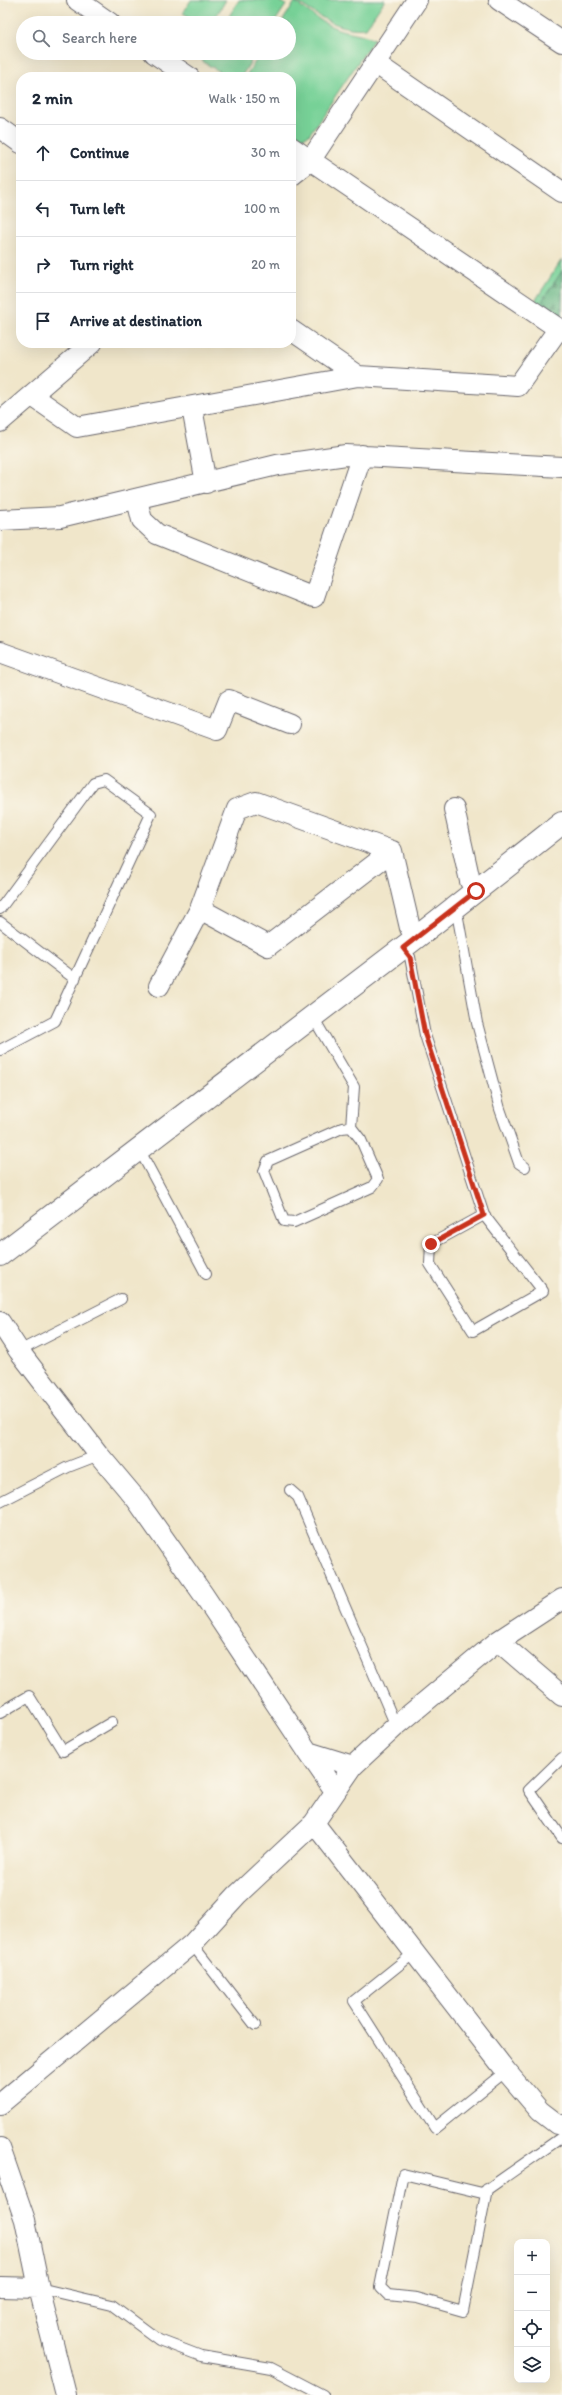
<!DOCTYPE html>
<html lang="en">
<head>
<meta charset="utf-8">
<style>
	:root { --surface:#fff; --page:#f2f2f3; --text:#1f2937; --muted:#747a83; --line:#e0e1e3 }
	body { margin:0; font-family:Itim,sans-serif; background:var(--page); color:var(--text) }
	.controls { position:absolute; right:12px; bottom:12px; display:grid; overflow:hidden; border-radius:8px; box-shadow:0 4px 16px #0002 }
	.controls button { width:36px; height:36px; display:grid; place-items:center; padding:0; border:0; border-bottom:1px solid var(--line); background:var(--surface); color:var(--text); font:20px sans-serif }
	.stop { position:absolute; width:12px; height:12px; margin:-9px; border:3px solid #c8321e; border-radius:50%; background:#fff }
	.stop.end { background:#c8321e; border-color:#fff; box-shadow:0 1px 4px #0008 }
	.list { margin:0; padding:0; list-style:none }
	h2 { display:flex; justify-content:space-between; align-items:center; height:52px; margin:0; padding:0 16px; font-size:17px }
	h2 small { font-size:13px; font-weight:400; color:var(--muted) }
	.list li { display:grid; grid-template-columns:26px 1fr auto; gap:12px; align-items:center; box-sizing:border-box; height:56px; padding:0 16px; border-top:1px solid var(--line) }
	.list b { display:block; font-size:15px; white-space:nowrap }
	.list em { font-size:13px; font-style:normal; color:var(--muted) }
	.icon { flex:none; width:22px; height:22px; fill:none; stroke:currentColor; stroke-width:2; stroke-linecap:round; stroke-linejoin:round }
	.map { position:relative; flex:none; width:562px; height:2395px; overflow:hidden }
	.search { position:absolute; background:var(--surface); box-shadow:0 4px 16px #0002; left:16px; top:16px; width:280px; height:44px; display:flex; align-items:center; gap:10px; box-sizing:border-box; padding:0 14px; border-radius:22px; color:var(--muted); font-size:15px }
	.panel { position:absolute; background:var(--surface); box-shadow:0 4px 16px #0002; left:16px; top:72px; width:280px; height:276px; border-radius:16px }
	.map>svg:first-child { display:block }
	.grass { fill:url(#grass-tufts); stroke:#4c7a69 }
	.forest { fill:url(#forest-firs); stroke:#426a5e }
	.pitch { fill:#77d197; stroke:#4c7a69 }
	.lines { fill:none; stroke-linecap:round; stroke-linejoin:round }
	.service-casing { stroke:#6a676d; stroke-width:12 }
	.minor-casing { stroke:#6a676d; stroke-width:22 }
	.tertiary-casing { stroke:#6a676d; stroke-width:24 }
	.service { stroke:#fff; stroke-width:10 }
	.minor { stroke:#fff; stroke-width:20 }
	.tertiary { stroke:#fff; stroke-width:22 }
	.route { stroke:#c8321e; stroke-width:5 }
</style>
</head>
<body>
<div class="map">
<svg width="562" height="2395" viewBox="0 0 562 2395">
	<defs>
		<pattern id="grass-tufts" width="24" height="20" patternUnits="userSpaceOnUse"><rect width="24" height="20" fill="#77d197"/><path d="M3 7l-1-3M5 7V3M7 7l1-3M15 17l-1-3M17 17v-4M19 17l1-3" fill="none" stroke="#67b383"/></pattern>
		<pattern id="forest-firs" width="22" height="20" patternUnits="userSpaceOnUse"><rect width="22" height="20" fill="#61b380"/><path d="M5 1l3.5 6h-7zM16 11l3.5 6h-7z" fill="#50916a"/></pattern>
	</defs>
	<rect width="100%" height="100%" fill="#fbf7ec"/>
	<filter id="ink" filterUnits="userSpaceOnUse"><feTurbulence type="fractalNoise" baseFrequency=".025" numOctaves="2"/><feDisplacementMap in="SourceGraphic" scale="8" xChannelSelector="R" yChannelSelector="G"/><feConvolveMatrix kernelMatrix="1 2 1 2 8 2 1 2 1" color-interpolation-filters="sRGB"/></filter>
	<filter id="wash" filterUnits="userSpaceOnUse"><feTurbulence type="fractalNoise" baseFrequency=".012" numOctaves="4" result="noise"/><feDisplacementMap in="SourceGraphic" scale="16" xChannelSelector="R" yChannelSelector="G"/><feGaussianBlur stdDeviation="0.9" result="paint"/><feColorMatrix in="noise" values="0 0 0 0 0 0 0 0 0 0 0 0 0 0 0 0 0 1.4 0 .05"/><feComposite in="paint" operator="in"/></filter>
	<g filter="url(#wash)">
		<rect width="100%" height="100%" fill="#f0e6ca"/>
		<!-- grass -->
		<path class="grass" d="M562,259V320L535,301Z"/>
		<!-- forest -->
		<path class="forest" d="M562,271V315L542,301Z"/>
		<!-- pitch -->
		<path class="pitch" d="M191,0H226L212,23H199L183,13Z
			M239,0H278L286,5L274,23H225Z
			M294,0H385L366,28C339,32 316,14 294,0Z
			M295,2C309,12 322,23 338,29C350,33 362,33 374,39L309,135L302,138L291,130V77H245L261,53H289V23H281Z
			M206,53H256L241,77H228L202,61Z"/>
	</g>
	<g filter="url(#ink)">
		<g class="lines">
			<!-- service casing -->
			<g class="service-casing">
				<path id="service" d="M0,909L93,783L104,780L151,814L55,1021L0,1050
					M453,909L458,918L477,1023L500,1109L519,1163L525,1167
					M0,922L75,979
					M403,948L410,957L425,1035L484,1215L543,1291L473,1331L430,1264L431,1244L484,1215
					M313,1017L354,1087L351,1127L361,1140L378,1179L372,1187L294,1222L284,1221L264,1171L268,1161L342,1128L351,1127
					M139,1149L206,1274
					M19,1351L121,1299
					M290,1490L298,1497L396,1726
					M0,1502L68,1467L99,1455
					M0,1713L29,1696L63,1751L112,1722
					M562,1758L529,1790L562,1838
					M192,1944L255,2025
					M414,1953L354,2001L435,2128L506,2071
					M487,2189L463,2311L417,2298L388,2295L380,2287L403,2174L482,2193L562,2137
					M39,2288L112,2305L159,2340L201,2356L271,2368L323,2395"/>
			</g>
			<!-- minor casing -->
			<g class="minor-casing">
				<path id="minor" d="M77,0L110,23
					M499,0L562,42
					M154,53L189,77
					M375,63L562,192
					M0,128L21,143
					M291,147L562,331
					M291,176L310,161L417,0
					M291,330L358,376
					M31,395L77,427L358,376L518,386L559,328
					M192,408L206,483
					M0,422L92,343
					M137,500L142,520L157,534L314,597L362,455
					M0,520L60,517L277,465L346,455L562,467
					M0,652L217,730L229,700L290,724
					M454,809L470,881L476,891
					M200,909L268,946L392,851
					M159,986L200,909L237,809L256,802L392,851L410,928L417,937
					M0,1322L19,1351L99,1455L136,1499L203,1594L308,1752L353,1766
					M498,1641L562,1696
					M308,1752L335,1791
					M314,1823L506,2071L540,2111L557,2124L562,2125
					M0,2104L192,1944L237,1895L314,1823L353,1766L396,1726L498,1641L562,1599
					M0,2148L25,2220L39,2288L66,2395
					M0,2287L39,2288"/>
			</g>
			<!-- tertiary casing -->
			<g class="tertiary-casing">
				<path id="tertiary" d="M0,1255L417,937L562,823"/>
			</g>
			<!-- service -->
			<use href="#service" class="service"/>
			<!-- minor -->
			<use href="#minor" class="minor"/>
			<!-- tertiary -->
			<use href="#tertiary" class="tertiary"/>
		</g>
	</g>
	<g class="lines" filter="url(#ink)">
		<!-- route -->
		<path class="route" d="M431,1244L484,1215L425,1035L410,957L403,948L476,891"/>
	</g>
</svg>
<div class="controls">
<button>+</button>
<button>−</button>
<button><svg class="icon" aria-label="locate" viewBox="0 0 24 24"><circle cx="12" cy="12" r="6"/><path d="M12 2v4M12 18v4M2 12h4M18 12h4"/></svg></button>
<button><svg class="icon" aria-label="layers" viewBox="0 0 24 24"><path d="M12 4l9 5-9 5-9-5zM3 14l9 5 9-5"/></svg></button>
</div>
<div class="stop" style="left:476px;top:891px"></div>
<div class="stop end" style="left:431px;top:1244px"></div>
<div class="search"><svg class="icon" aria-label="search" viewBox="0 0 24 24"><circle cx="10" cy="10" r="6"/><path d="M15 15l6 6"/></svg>Search here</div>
<section class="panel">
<h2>2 min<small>Walk · 150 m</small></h2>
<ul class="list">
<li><svg class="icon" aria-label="ahead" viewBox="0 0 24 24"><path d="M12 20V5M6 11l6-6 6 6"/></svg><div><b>Continue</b></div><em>30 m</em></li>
<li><svg class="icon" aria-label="left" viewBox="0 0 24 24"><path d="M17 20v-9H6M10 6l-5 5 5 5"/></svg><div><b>Turn left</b></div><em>100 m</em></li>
<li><svg class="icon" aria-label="right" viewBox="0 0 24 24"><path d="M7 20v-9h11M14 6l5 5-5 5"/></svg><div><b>Turn right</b></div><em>20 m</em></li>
<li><svg class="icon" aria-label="arrive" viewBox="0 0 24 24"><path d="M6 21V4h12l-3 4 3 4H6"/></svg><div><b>Arrive at destination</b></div></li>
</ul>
</section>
</div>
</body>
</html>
